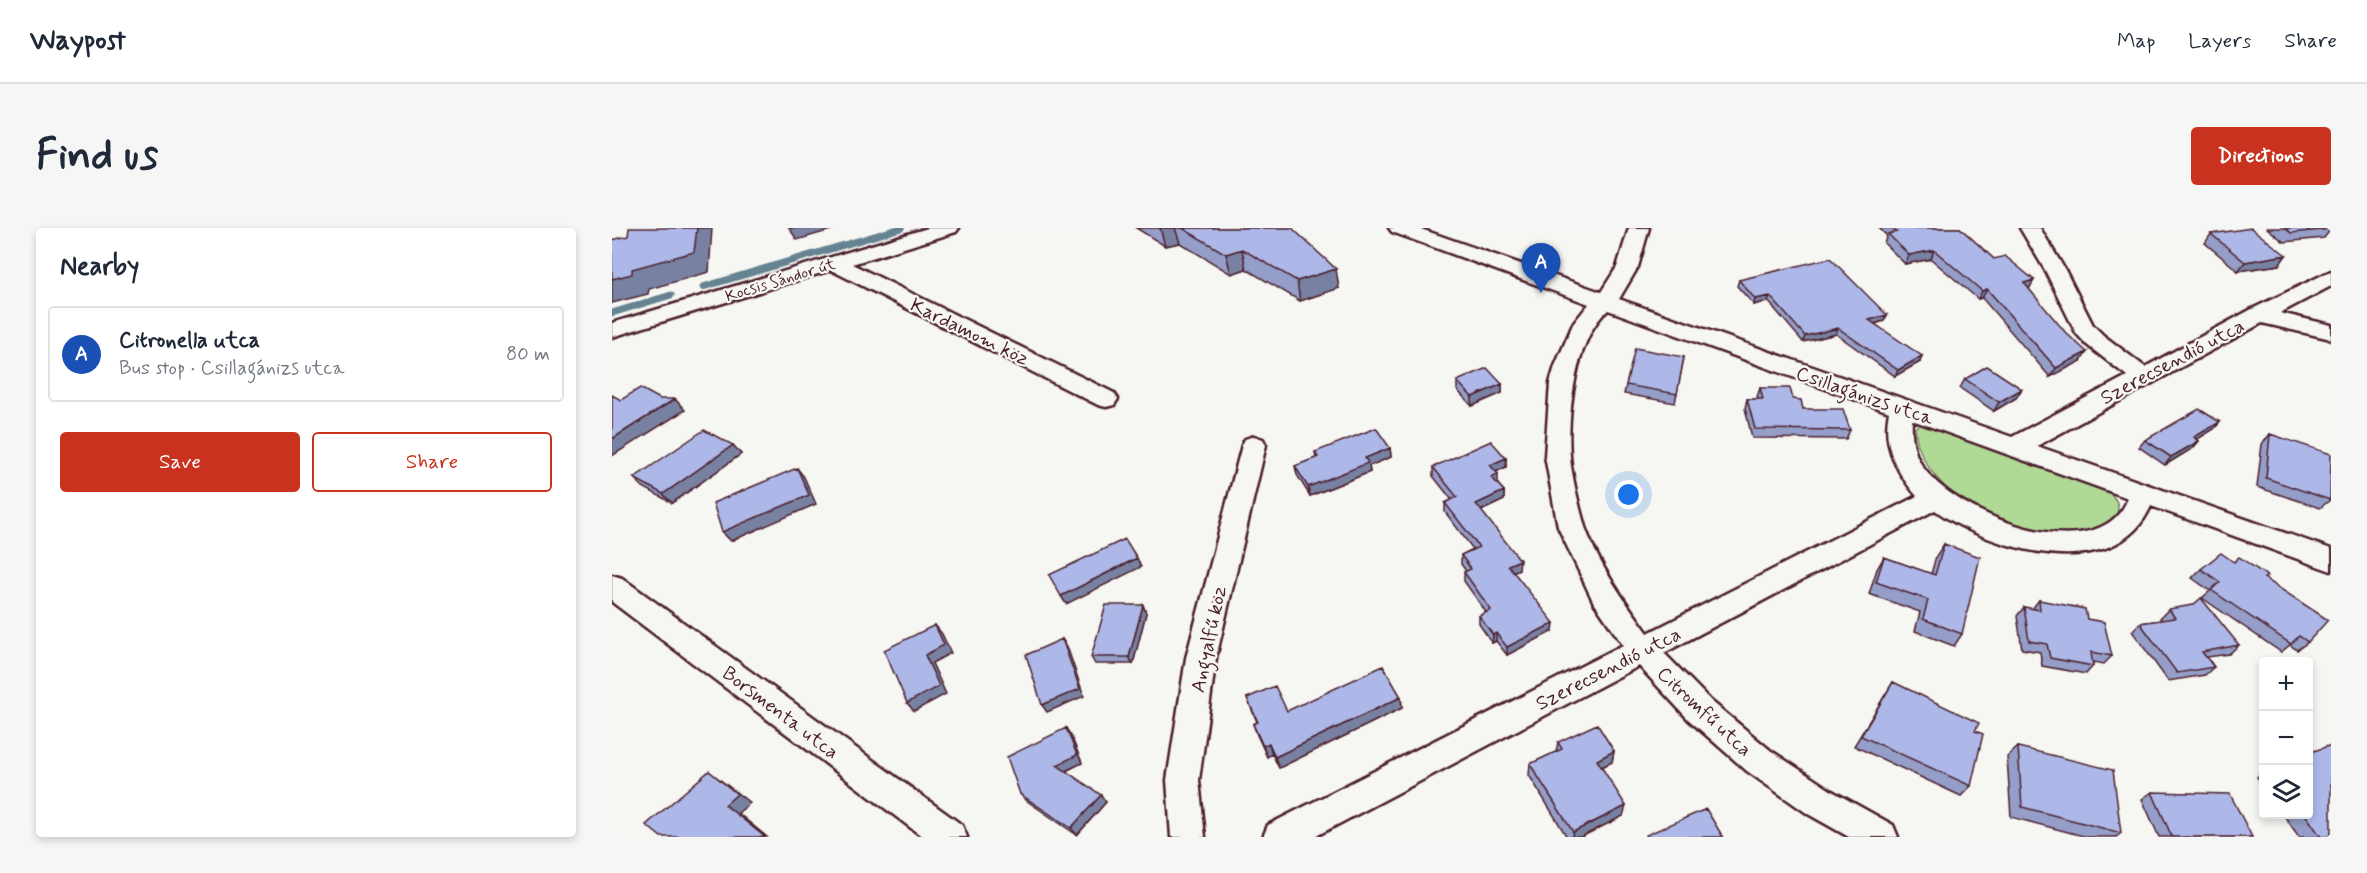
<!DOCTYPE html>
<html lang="en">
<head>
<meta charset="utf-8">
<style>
	:root { --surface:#fff; --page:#f6f6f7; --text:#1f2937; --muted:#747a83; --line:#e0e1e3; --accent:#c8321e }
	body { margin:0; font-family:Mynerve,sans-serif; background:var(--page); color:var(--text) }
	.controls { position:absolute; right:18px; bottom:18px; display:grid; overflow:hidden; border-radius:6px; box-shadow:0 3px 9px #0003 }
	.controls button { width:54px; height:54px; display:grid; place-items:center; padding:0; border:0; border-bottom:2px solid var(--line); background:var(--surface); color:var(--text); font:30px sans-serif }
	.you { position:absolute; left:1017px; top:267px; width:21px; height:21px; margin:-15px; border:4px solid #fff; border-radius:50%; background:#1a73e8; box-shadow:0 0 0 9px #1a73e833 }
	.badge { display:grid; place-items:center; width:39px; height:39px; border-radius:50%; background:var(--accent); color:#fff; font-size:20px; font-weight:700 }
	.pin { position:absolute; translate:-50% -50px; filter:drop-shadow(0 2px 3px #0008) }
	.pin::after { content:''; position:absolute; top:32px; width:21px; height:18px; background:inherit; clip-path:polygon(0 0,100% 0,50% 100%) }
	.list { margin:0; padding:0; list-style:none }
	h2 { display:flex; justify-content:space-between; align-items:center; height:78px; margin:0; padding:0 24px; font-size:26px }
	h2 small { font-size:20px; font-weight:400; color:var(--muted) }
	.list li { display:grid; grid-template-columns:39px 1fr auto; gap:18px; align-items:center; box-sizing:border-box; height:96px; margin:0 12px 12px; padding:0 12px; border:2px solid var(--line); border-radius:6px }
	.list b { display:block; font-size:22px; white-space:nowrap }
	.list p { margin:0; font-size:20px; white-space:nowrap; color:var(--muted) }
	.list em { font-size:20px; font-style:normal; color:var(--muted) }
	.actions { display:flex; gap:12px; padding:18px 24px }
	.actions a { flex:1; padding:14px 0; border:2px solid var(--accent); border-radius:6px; text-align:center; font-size:21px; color:var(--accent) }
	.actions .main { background:var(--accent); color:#fff }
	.icon { flex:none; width:33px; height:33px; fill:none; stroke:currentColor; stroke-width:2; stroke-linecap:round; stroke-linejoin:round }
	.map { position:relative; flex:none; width:1719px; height:609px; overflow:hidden; border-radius:6px }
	header { display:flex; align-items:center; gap:36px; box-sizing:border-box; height:84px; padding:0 30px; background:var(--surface); border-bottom:2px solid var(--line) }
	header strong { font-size:28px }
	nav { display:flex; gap:33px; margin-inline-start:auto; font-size:21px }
	.intro { display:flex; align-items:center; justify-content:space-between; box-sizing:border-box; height:144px; padding:0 36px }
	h1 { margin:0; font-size:42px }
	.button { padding:15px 27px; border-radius:6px; background:var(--accent); color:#fff; font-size:21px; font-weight:700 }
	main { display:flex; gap:36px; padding:0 36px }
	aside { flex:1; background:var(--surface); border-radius:6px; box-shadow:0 3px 9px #0003 }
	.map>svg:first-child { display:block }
	.green { fill:#b1d996; stroke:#7e7c60; stroke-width:1.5 }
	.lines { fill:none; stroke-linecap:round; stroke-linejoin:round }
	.stream { stroke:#658391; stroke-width:7 }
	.street-casing { stroke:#4a1f2b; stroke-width:5 }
	.street { fill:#f6f6f2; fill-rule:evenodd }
	.wall { fill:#959ec8; stroke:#4a1f2b; stroke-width:1.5 }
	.shaded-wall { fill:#7981a2; stroke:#4a1f2b; stroke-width:1.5 }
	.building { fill:#adb8e8; stroke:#4a1f2b; stroke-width:1.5 }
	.labels { text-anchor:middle; stroke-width:4.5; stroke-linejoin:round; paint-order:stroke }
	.far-street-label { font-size:16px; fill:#4a1f2b; stroke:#f6f6f2 }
	.street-label { font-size:20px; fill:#4a1f2b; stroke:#f6f6f2 }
</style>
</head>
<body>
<header>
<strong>Waypost</strong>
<nav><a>Map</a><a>Layers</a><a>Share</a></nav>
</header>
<div class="intro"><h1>Find us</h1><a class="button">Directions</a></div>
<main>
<aside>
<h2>Nearby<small></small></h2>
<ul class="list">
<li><span class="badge" style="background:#1a4fb4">A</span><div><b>Citronella utca</b><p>Bus stop · Csillagánizs utca</p></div><em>80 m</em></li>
</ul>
<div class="actions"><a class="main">Save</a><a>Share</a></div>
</aside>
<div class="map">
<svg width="1719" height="609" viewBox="0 0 1719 609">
	<rect width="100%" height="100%" fill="#f6f6f2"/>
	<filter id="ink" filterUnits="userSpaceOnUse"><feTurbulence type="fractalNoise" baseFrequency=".0167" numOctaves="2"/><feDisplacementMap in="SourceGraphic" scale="12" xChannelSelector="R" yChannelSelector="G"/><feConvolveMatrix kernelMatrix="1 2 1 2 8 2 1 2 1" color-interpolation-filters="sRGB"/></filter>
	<g filter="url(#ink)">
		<!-- green -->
		<path class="green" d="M1308,195L1488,259C1519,276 1506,296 1478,303C1414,317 1308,272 1303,200Z"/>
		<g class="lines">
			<!-- stream -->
			<path class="stream" d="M91,59L289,0
				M0,85L59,67"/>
			<!-- street casing -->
			<g class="street-casing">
				<path id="street" d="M316,0H347L344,4L240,36L502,165L506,171L502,177L494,179L486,177L219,42L0,109V95Z
					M777,0H806L989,64L1005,39L1017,0H1037L1026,39L1007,71L1400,209L1515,148L1475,117L1464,105L1433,42L1408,0H1428L1453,42L1481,97L1491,107L1533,139L1638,82L1719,43V58L1668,85L1719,97V111L1650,95L1425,218L1719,321V343L1539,278C1503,359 1378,322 1323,282L1052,425L1099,473L1158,522L1220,563L1281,597L1286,609H1237L1196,586L1135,543L1077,492L1027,438L702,609H651L656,597L1011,417L981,373L946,299L933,228L938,155L943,138L961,96L977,76L780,4ZM996,82L1277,184C1270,216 1284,244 1305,268L1036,405C1012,372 987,338 973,299C968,282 959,245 958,228C955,187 963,109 996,82ZM1300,192L1516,270C1488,345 1339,286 1309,236C1301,223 1299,207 1300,192Z
					M642,208L651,211L654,217L604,430L587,552L593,609H559L555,552L574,430L630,217L633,211Z
					M0,347L10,350L350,597L355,609H311L0,374Z"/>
			</g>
			<!-- street -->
			<use href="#street" class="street"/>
		</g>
		<!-- wall -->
		<path class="wall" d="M524,0H680L727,60L688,73L634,41L619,46L568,15L553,18Z
			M1267,0H1348L1382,31L1422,52L1417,61L1469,133L1438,149L1370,70L1366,71L1319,31L1293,36L1272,15L1275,8Z
			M1655,0H1719V1L1712,10L1672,14Z
			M1599,6L1674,27L1667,37L1626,43L1593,15Z
			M1127,52L1275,87L1272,93L1263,96L1308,134L1283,148L1224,106L1191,114L1156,73L1142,77L1125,58Z
			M1072,129L1063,175L1012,166L1014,157Z
			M1353,151L1404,170L1382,183L1348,160Z
			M845,153L890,156V165L860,178L845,162Z
			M1148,160L1181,171L1191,181L1238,202L1234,211L1140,210L1133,180L1135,171H1146L1145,169Z
			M1608,194L1602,201L1585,211L1587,213L1581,220L1553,237L1527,219L1533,212Z
			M1658,206L1718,272L1708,280L1645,259L1650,216Z
			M121,217L129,226L60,275L31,259L22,250Z
			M778,220L779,229L757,238L758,244L698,268L685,247L683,238L704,230L703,224Z
			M894,230V239L884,244L885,255L892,263V272L869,283L907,341L901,344L941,403L895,427L884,413L880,415L867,396V388L874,384L852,353V344L854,343L849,336V327L861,321L833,284V275L840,272L821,248V239Z
			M1332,316L1350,406L1342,418L1303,403L1308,384L1257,366L1265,341L1272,329L1319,346L1324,328Z
			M1622,334L1652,350L1696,414L1685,422L1678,417L1669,424L1590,370L1598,363L1580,350L1589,341Z
			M1427,372L1475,391L1500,428L1492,436L1481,434V438L1474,446L1430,438L1428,424L1410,421L1405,388L1412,379L1420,381Z
			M531,377L534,385L521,436H483L479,429Z
			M1557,381L1627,417L1617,426L1595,429L1602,439L1593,447L1556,453L1520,403L1528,395L1550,392L1548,390Z
			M1281,454L1363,503L1359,558L1349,568L1242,518Z
			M789,469L790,480L667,540L660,526L655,529L645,507L641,496L645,494L635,470L675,483Z
			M459,508L470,535L454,543L494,574L465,607L415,573L408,566Z
			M946,514L1002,523L1000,534L990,539L1011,588L969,609H955L917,547L918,536L944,524Z
			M1406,519L1509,605L1504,609H1475L1399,589L1395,529Z
			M1652,544V559L1645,549Z
			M1540,564L1640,609H1547L1530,571Z
			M1671,586H1696L1719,609H1687Z"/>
		<!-- shaded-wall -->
		<path class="shaded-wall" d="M85,0H100L97,44L37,61L36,66L0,75V51Z
			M177,0H226L185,12Z
			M548,0H563L568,15L553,18Z
			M630,21L634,41L619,46L614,26Z
			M1322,22L1319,31L1293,36L1297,27Z
			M1674,27L1667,37L1626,43L1633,34Z
			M724,41L727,60L688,73L685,53Z
			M1422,52L1417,61L1407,64L1412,55Z
			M1375,61L1370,70L1366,71L1370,63Z
			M1158,68L1156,73L1142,77L1143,71Z
			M1275,87L1272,93L1255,98L1257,92Z
			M1226,100L1224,106L1191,114L1193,108Z
			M1475,124L1469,133L1438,149L1444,140Z
			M1310,128L1308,134L1283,148L1286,142Z
			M890,156V165L860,178V169Z
			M1410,161L1404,170L1382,183L1387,174Z
			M63,171L73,182L0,228V211Z
			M1608,194L1602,201L1576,217L1582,209Z
			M1587,213L1581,220L1553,237L1559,229Z
			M121,217L129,226L60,275L51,266Z
			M778,220L779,229L757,238L758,244L698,268L696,259L753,230Z
			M894,230V239L878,246V237Z
			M185,240L192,249L204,276L119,313L110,304Z
			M886,246V255L879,258V249Z
			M892,263V272L864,285V276Z
			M525,330L529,339L454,376L449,368Z
			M908,332L907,341L896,346V337Z
			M531,377L534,385L521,436L517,429Z
			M942,395L941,403L895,427V419Z
			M323,397L330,406L339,425L320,435L334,466L302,483L295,475Z
			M884,405V413L880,415L881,407Z
			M450,411L455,418L472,468L435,484L430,477Z
			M789,469L790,480L667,540L663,529Z
			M454,500L459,508L470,535L451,544L445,537Z
			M657,515L660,526L655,529L651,518Z
			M1002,523L1000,534L983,542L985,532Z
			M97,543L138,575L126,585L155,609H153L113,577Z
			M489,567L494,574L465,607L459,600Z
			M1014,578L1011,588L969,609H960L961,604Z"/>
		<!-- building -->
		<path class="building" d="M17,0H85L82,24L20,41V46L0,51V12L16,8Z
			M570,0H680L724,41L685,53L630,21L614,26Z
			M1280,0H1348L1382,31L1393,28L1422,52L1412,55L1454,105L1475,124L1444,140L1375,61L1370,63L1322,22L1297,27L1276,6L1285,4Z
			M1639,0L1674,27L1633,34L1599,6Z
			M1673,0H1719V1L1679,5Z
			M1218,30L1275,87L1257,92L1310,128L1286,142L1226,100L1193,108L1158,68L1143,71L1127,52Z
			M1023,120L1072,129L1065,166L1014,157Z
			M1375,138L1410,161L1387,174L1353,151Z
			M875,140L890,156L860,169L845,153Z
			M28,160L48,171H63L0,211V167L9,172Z
			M1148,160H1178L1181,171L1189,172L1191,181H1231L1238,202L1143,201L1135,171H1151Z
			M1587,181L1608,194L1582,209L1587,213L1559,229L1533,212Z
			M764,200L778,220L753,230L756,235L696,259L683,238L706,229L703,224Z
			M92,202L121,217L51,266L22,250Z
			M1658,206L1719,226L1718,272L1654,250Z
			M879,213L894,230L878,237L886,246L879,249L892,263L864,276L908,332L896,337L942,395L895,419L884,405L881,407L867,388L879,382L852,344L859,341L849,327L867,319L833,275L845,269L821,239Z
			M185,240L197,267L110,304L101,275Z
			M513,311L525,330L449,368L437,347Z
			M1332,316L1368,329L1350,406L1311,391L1316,372L1264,354L1272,329L1323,347Z
			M1609,325L1622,334L1627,329L1655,348L1652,350L1716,392L1696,414L1687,408L1679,416L1599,362L1608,354L1589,341Z
			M1589,370L1627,417L1590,424L1602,439L1565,445L1528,395L1563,390L1557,381L1581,377Z
			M1427,372L1473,381L1475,391L1492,394L1500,428L1479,424L1481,438L1438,430L1435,416L1417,413L1412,379L1428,382Z
			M494,377H531L517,429H479Z
			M323,397L332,417L313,427L327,458L295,475L272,422Z
			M450,411L468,461L430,477L414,427Z
			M771,438L789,469L663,529L657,515L651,518L641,496L646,494L635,470L663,458L675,483Z
			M1281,454L1367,495L1363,503L1371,506L1359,558L1249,508Z
			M985,496L1002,523L985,532L1014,578L961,604L918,536L950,521L946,514Z
			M454,500L465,527L445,537L489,567L459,600L408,566L395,529Z
			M1719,517V607L1714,609H1709L1693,586H1696V525Z
			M1406,519L1501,542L1509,605L1410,579Z
			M97,543L125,566L113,577L153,609H49L34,597Z
			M1540,564L1618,566L1640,609H1560Z
			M1094,581L1111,609H1035L1034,607Z"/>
	</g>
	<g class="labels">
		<!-- far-street labels -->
		<g class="far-street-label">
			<text transform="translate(168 51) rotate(-17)" y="6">Kocsis Sándor út</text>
		</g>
		<!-- street labels -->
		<g class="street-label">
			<text transform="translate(358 103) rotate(26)" y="7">Kardamom köz</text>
			<text transform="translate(1560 133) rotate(-28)" y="7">Szerecsendió utca</text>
			<text transform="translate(1253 167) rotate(19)" y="7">Csillagánizs utca</text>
			<text transform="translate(596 411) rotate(-78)" y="7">Angyalfű köz</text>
			<text transform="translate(996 440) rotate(-27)" y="7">Szerecsendió utca</text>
			<text transform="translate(1093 483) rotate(43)" y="7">Citromfű utca</text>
			<text transform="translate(169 484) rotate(37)" y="7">Borsmenta utca</text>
		</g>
	</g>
</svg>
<div class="controls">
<button>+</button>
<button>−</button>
<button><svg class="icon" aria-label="layers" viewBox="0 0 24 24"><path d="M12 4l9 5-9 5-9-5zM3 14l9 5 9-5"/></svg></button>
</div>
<div class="you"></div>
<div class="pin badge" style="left:929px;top:65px;background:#1a4fb4">A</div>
</div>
</main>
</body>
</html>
